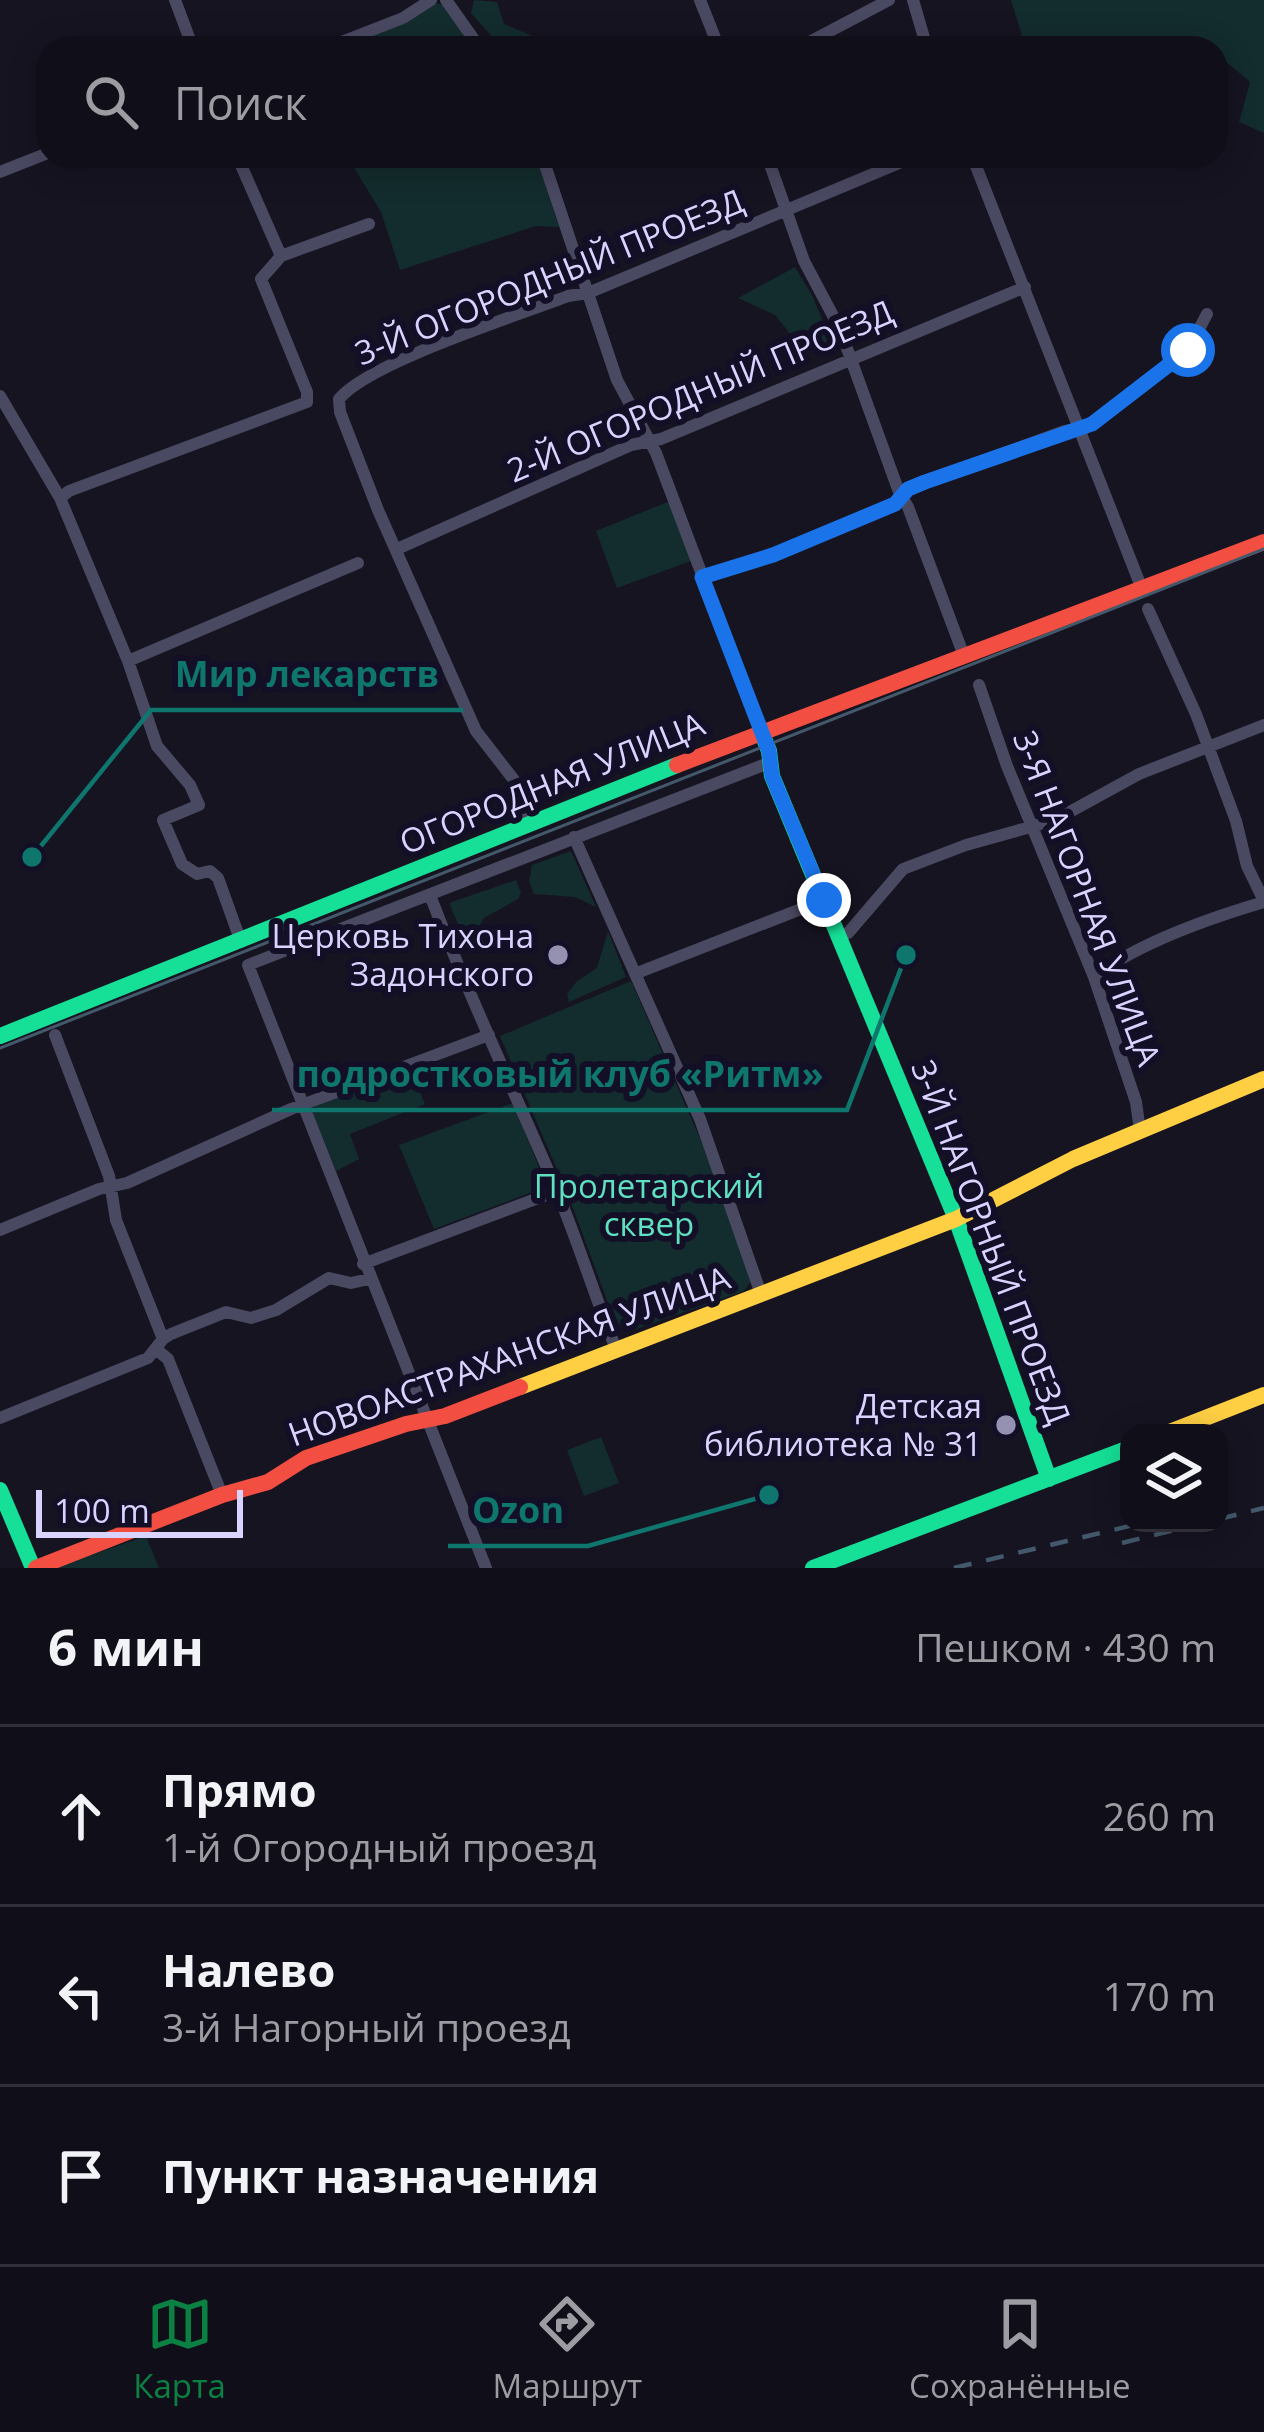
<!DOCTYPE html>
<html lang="ru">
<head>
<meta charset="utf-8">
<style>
	:root { --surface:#100f19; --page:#1e1d26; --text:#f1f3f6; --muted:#9c9ca2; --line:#302f38; --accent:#0b8043 }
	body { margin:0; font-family:"Open Sans",sans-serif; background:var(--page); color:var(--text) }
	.controls { position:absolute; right:36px; bottom:36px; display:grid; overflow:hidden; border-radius:24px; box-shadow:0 6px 30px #0003 }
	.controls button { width:108px; height:108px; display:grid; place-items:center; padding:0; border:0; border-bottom:3px solid var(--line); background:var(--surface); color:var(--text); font:60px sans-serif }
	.scale { position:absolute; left:36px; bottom:30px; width:207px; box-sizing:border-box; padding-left:12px; border:6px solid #d9d4ff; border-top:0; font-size:33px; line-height:42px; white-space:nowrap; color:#d9d4ff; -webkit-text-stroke:9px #130f26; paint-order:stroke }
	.stop { position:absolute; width:36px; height:36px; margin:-27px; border:9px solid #1a73e8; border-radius:50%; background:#fff }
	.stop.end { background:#1a73e8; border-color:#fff; box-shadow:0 3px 12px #0008 }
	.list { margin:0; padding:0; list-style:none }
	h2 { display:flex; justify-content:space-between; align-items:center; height:156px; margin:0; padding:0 48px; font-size:51px }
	h2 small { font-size:39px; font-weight:400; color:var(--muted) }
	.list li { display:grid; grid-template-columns:78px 1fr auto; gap:36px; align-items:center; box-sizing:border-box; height:180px; padding:0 48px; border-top:3px solid var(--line) }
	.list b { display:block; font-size:45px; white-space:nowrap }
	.list p { margin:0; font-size:39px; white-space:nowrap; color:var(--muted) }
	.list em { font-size:39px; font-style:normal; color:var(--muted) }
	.icon { flex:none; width:66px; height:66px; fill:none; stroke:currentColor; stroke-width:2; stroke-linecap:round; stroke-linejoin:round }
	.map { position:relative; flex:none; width:1264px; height:1568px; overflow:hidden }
	.search { position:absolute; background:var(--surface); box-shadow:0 6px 30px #0003; left:36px; right:36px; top:36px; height:132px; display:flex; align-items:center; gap:30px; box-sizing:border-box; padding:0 42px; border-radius:36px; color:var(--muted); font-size:45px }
	.sheet { height:696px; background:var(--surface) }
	nav { display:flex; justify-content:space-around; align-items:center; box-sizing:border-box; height:168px; border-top:3px solid var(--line); background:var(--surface); font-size:33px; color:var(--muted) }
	nav a { display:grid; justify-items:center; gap:6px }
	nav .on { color:var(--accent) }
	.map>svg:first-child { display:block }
	.green { fill:#132c2d }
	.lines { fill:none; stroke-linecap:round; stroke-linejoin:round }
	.street { stroke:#4a4962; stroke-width:12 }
	.fast { stroke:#16e098; stroke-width:16 }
	.slow { stroke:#ffcf43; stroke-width:16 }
	.jam { stroke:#f24e42; stroke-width:16 }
	.tram { stroke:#43596b; stroke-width:3 }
	.rail { stroke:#43596b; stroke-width:4.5; stroke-dasharray:18 15; stroke-linecap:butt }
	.route { stroke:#1a73e8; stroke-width:15 }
	.poi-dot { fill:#9591b1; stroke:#130f26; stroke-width:4.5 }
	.labels { text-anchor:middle; stroke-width:12; stroke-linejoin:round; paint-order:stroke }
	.street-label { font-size:33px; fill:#d9d4ff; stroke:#130f26 }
	.poi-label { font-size:33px; fill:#d9d4ff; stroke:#130f26; text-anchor:end }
	.park-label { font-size:33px; fill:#5fe0c0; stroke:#130f26 }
	.leader { fill:none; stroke:#0f766e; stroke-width:4.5 }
	.callout-dot { fill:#0f766e; stroke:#130f26; stroke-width:4.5 }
	.callout-label { font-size:36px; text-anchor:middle; font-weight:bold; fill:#0f766e; stroke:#130f26; stroke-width:12; stroke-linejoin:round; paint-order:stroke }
</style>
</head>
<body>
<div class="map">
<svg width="1264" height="1568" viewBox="0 0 1264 1568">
	<rect width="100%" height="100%" fill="#161421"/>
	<!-- green -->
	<path class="green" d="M474,0L497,2L504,24L535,37L609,45L603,48H502L471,13Z
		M1011,0H1264V133L1239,122L1250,82L1223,59L1216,68V48H1026Z
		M436,3L446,6L474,48H341L406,23L426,6Z
		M347,156H536L559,227L536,226L400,270L381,212Z
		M795,267L813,297L832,344L813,352L799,345L775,315L738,298Z
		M670,501L691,561L617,588L596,531Z
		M571,851L596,907L575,897L534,894L529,881L532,865Z
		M516,880L521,893L518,899L484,918L467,945L449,903Z
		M608,931L626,977L569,1002L567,994L577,981L597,968Z
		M631,981L716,1175L751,1281L744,1291L628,1332L614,1319L570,1200L500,1036Z
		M410,1069L425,1104L350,1134L359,1159L336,1171L313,1114L316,1105Z
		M513,1103L545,1182L543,1188L434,1229L399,1145Z
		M601,1437L619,1483L584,1496L567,1450Z
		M146,1536L159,1568H53Z"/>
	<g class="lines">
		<!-- street -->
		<path class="street" d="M175,0L193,48
			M446,0L480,48
			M700,0L719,48
			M913,0L927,48
			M326,48L403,18L431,0
			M798,48L889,0
			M542,156L617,380L656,453L761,731
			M767,156L804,261L840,329L899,492L908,507L964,656
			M972,156L1142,589
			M0,172L48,153
			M281,256L369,224
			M0,396L60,498L128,661L157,746L190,785L199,805L163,820L182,864L197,874L210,871L218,878L241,942
			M60,498L69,491L307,402V392L261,279L281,256L237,156
			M397,549L631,445L661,439L1025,287
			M702,577L773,555L895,504L908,489L925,482L1065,431L1092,425L1188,350L1207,314
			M1148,609L1196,714L1236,821L1247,866L1264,901
			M128,661L358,563
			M979,685L1007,766L1094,977L1136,1102L1140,1131
			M531,825L514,780L476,731L378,510L340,412L339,399C369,362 517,316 568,296L588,293L916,156
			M574,837L700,1119L761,1294
			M430,895C467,993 513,1088 554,1184C577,1238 594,1295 616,1349
			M838,937L848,933L903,869L966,845L1055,820L1139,774L1264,725
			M637,973L824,900
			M1094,977C1138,943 1210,918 1264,902
			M55,1035L109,1176L116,1220L163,1339
			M0,1230L99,1189L127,1183L291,1109L489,1035
			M363,1264L557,1191
			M157,1350L168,1359L222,1495
			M0,1418L148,1358L163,1339L171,1334L226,1312L251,1318L276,1310L329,1278L351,1283L369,1279
			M486,1568L248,965L771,762"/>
		<!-- fast -->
		<path class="fast" d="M761,731L769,751L772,776L956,1219L1049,1479
			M0,1036L677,765
			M0,1490L33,1568
			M813,1568L1129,1448"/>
		<!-- slow -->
		<path class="slow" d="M520,1387L956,1219L1073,1159L1264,1079
			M1167,1433L1264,1395"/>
		<!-- jam -->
		<path class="jam" d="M677,765L1264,542
			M36,1568L222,1495L268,1482L306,1458L406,1424L445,1416L520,1387"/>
		<!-- tram -->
		<path class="tram" d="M0,1048L1264,549"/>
		<!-- rail -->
		<path class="rail" d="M1219,1519L1264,1508
			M1122,1543L1203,1523
			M954,1568L1142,1523"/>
	</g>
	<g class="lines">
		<!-- route -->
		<path class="route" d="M824,900L772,776L769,751L702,577L773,555L895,504L908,489L925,482L1092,424L1188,350"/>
	</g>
	<!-- markers -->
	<g class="poi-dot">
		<circle cx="558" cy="955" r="12"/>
		<circle cx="1006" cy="1425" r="12"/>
	</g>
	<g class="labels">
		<!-- street labels -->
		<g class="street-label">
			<text transform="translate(549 277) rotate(-22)" y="12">3-Й ОГОРОДНЫЙ ПРОЕЗД</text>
			<text transform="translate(700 391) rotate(-23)" y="12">2-Й ОГОРОДНЫЙ ПРОЕЗД</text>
			<text transform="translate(552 783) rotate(-22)" y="12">ОГОРОДНАЯ УЛИЦА</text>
			<text transform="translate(1087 898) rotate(69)" y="12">3-Я НАГОРНАЯ УЛИЦА</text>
			<text transform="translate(991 1242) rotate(69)" y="12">3-Й НАГОРНЫЙ ПРОЕЗД</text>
			<text transform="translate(509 1356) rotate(-20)" y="12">НОВОАСТРАХАНСКАЯ УЛИЦА</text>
		</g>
		<!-- poi labels -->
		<g class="poi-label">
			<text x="534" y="948">Церковь Тихона<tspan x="534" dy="38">Задонского</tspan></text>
			<text x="982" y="1418">Детская<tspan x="982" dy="38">библиотека № 31</tspan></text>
		</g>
		<!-- park labels -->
		<g class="park-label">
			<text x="649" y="1198">Пролетарский<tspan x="649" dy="38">сквер</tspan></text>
		</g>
	</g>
	<!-- callouts -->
	<path class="leader" d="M32 857L151 710H463M906 955L847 1110H272M769 1495L588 1546H448"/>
	<g class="callout-dot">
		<circle cx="32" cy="857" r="12"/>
		<circle cx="906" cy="955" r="12"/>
		<circle cx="769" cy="1495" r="12"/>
	</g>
	<g class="callout-label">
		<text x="307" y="687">Мир лекарств</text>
		<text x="560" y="1087">подростковый клуб «Ритм»</text>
		<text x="518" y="1523">Ozon</text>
	</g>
</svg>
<div class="controls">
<button><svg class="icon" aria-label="layers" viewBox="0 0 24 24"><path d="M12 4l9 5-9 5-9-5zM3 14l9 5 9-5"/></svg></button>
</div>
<div class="scale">100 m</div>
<div class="stop" style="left:1188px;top:350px"></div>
<div class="stop end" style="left:824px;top:900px"></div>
<div class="search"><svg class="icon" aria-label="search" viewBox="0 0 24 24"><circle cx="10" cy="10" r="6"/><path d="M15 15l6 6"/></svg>Поиск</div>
</div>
<section class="sheet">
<h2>6 мин<small>Пешком · 430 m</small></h2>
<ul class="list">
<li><svg class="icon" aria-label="ahead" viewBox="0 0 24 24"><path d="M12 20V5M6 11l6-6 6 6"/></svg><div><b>Прямо</b><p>1-й Огородный проезд</p></div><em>260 m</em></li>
<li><svg class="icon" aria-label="left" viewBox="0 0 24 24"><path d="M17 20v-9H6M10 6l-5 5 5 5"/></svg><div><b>Налево</b><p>3-й Нагорный проезд</p></div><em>170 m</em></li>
<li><svg class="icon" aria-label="arrive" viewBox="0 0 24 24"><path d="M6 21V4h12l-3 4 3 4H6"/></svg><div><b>Пункт назначения</b></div></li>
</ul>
</section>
<nav>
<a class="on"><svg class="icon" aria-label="map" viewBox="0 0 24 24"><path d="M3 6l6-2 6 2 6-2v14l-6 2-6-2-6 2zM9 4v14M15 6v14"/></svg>Карта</a>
<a><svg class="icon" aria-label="directions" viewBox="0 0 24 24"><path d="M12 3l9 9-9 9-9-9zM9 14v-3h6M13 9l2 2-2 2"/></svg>Маршрут</a>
<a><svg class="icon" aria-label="saved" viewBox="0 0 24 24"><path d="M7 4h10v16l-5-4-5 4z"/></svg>Сохранённые</a>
</nav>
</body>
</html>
